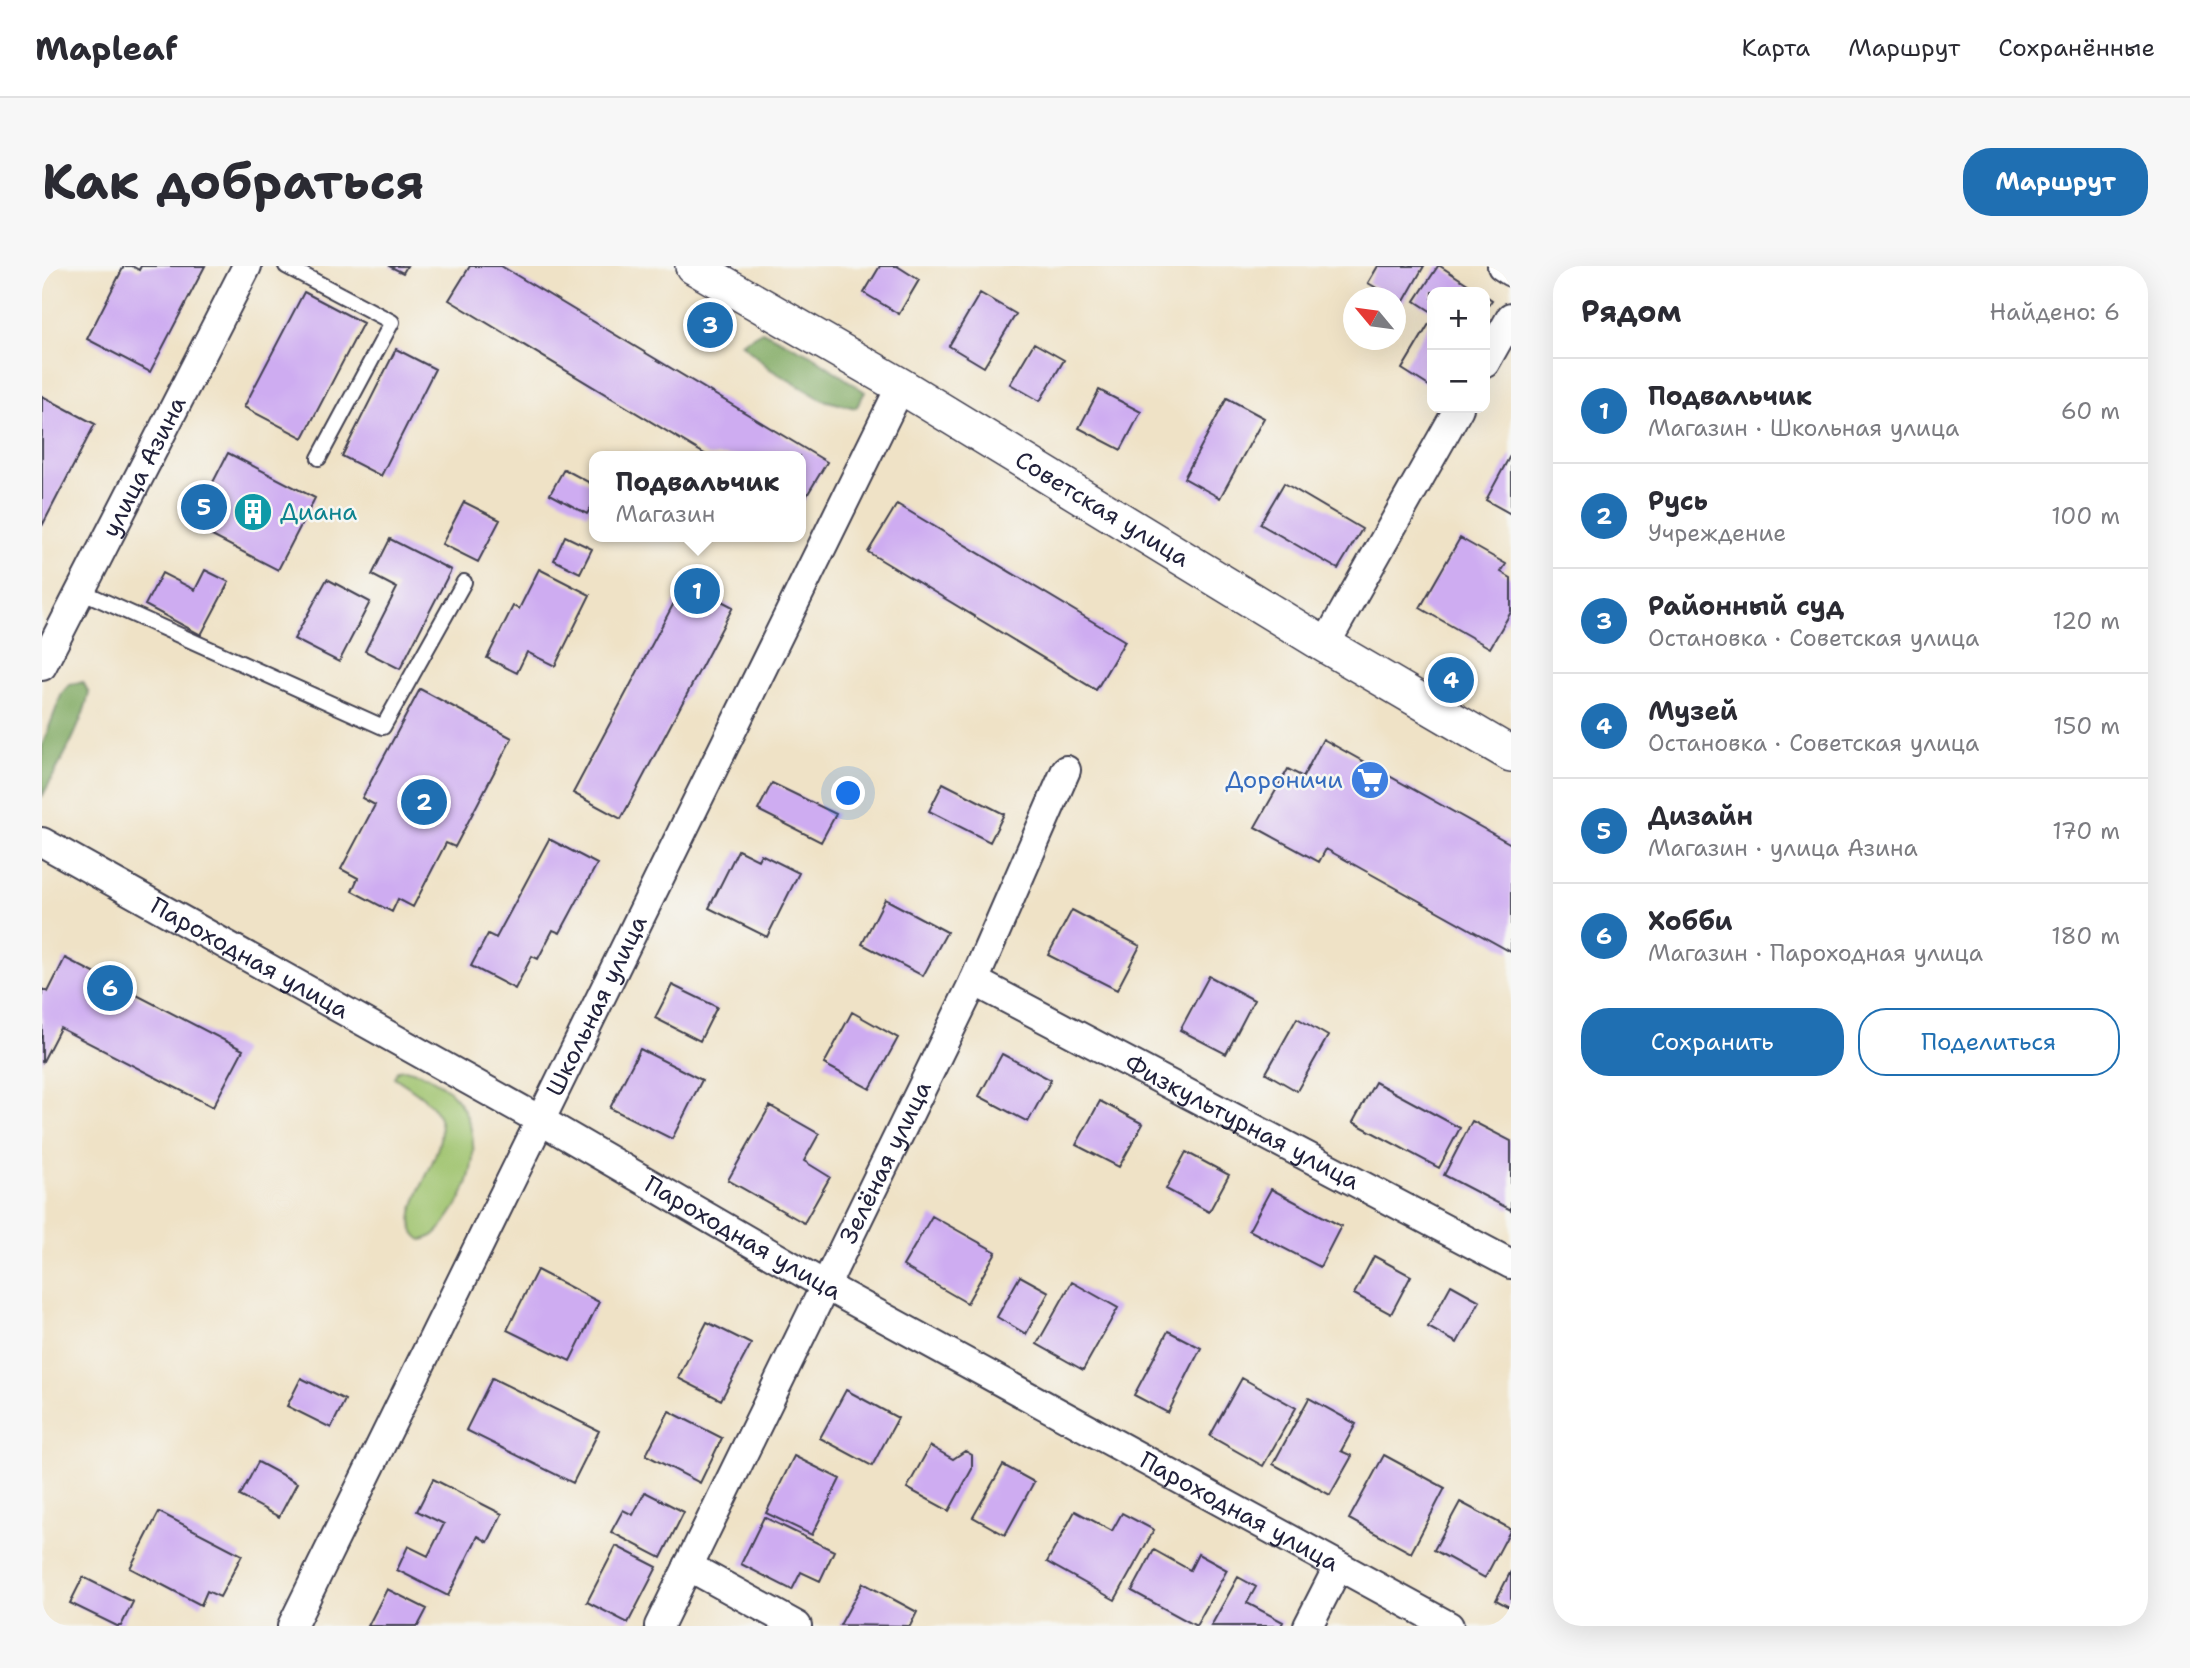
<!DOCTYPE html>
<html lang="ru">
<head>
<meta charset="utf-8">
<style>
	:root { --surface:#fff; --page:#f7f7f7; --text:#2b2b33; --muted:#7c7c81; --line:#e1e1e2; --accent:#1f6fb2 }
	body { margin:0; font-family:"Shantell Sans",sans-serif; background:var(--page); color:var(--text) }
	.controls { position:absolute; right:21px; top:21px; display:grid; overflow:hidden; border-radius:14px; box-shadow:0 7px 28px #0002 }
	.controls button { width:63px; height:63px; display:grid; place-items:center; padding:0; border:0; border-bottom:2px solid var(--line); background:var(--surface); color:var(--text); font:35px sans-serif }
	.compass { position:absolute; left:1301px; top:21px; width:63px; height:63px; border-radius:50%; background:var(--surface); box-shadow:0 7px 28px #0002; rotate:299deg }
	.you { position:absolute; left:807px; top:528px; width:24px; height:24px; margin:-18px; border:5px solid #fff; border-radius:50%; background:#1a73e8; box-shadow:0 0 0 10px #1a73e833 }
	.badge { display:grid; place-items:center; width:46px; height:46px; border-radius:50%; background:var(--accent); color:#fff; font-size:23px; font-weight:700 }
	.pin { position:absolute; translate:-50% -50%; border:4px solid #fff; box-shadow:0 2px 7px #0006 }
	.popup { position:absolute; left:547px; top:185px; width:217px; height:91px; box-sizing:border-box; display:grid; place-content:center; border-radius:14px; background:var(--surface); filter:drop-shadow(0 2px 5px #0005); font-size:23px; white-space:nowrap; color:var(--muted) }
	.popup b { font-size:26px; color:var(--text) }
	.popup::after { content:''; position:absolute; left:50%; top:100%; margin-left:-14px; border:14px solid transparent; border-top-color:var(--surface) }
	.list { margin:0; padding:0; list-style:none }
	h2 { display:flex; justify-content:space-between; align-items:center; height:91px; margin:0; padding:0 28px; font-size:30px }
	h2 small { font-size:23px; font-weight:400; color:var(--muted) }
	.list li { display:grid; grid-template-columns:46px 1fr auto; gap:21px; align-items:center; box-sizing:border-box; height:105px; padding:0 28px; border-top:2px solid var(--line) }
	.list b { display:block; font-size:26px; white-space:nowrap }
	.list p { margin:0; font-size:23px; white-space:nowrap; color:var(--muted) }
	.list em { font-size:23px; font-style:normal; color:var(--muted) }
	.actions { display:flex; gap:14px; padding:21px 28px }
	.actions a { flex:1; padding:16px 0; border:2px solid var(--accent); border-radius:28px; text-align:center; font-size:24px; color:var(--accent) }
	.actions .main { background:var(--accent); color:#fff }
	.map { position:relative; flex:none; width:1469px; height:1360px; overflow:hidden; border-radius:28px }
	header { display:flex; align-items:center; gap:42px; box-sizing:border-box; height:98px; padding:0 35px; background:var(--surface); border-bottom:2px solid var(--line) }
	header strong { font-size:33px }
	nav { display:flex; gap:38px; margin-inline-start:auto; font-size:24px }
	.intro { display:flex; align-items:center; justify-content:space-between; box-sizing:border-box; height:168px; padding:0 42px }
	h1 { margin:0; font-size:49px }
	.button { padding:18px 32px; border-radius:28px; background:var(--accent); color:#fff; font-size:24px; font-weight:700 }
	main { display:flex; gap:42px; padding:0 42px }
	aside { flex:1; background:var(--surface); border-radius:28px; box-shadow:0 7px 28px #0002 }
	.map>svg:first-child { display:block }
	.green { fill:#9fc36d; stroke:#607254; stroke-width:2 }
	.forest { fill:#7fa960; stroke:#50664e; stroke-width:2 }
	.building { fill:#ceacf1 }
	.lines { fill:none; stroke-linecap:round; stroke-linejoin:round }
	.service-casing { stroke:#413f50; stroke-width:18 }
	.minor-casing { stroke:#413f50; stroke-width:32 }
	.tertiary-casing { stroke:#413f50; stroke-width:38 }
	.service { stroke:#fff; stroke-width:14 }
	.minor { stroke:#fff; stroke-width:28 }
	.tertiary { stroke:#fff; stroke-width:35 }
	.labels { text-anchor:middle; stroke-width:5; stroke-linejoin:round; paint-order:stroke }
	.street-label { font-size:24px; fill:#22223b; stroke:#f6f6f2 }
	.culture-label { font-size:24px; fill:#0d838f; stroke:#f6f6f2; text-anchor:start }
	.shop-label { font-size:24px; fill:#366cbe; stroke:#f6f6f2; text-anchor:end }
</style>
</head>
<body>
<header>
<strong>Mapleaf</strong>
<nav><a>Карта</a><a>Маршрут</a><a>Сохранённые</a></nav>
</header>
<div class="intro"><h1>Как добраться</h1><a class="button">Маршрут</a></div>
<main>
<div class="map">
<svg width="1469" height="1360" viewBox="0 0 1469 1360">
	<rect width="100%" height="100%" fill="#f6f6f2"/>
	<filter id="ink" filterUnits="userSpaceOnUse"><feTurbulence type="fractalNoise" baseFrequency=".0143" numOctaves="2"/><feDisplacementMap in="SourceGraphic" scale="14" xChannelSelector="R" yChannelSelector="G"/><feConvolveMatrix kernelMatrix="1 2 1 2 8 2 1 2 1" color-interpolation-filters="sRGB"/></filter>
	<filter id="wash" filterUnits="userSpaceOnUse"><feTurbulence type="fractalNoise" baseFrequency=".00686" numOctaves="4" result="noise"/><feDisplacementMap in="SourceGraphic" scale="28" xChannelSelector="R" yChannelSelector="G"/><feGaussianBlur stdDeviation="1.57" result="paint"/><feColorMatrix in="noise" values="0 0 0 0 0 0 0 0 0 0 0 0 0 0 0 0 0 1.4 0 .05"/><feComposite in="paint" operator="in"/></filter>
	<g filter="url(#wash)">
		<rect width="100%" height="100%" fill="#efe2c6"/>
		<!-- green -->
		<path class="green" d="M363,803C437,819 449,894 408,950C401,960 393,972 380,974C344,952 411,889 397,852C390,834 367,821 352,811L356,804Z"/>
		<!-- forest -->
		<path class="forest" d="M720,65L769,89L823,126L814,142L781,134L728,103L699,77Z
			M41,416L47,427C39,463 17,498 0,531V480L20,427L27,419Z"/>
		<g id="blocks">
			<!-- building -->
			<path class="building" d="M82,0H90L97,4L99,0H163L108,106L45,73Z
				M347,0H365L361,7Z
				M428,0H459L785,196L758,241V190H666L407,34Z
				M838,0H855L877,14L857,48L822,27Z
				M1336,0H1382L1361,37L1326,17Z
				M1396,0H1398L1438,26H1390V46L1373,35Z
				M262,26L321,57L261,172L202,141Z
				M938,27L974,48L942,101L907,80Z
				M1443,29L1450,34L1443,44Z
				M1387,58L1390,60V122L1360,103Z
				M992,77L1022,94L998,135L968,118Z
				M354,83L393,103L339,210L300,190Z
				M1057,124L1099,146L1079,184L1037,162Z
				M0,130L53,158L0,260Z
				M1185,132L1222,152L1178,232L1142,212Z
				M186,187L273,232L236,304L149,259Z
				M1469,188V248L1444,234Z
				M522,203L552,219V236L545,248L508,228Z
				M1242,217L1320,263L1296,303L1218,258Z
				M422,236L458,254L436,296L400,278Z
				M855,238L1083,375L1054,424L826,286Z
				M523,270L550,283L538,307L512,294Z
				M1418,272L1464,298L1459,306L1469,312V346L1448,382L1378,342Z
				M348,273L409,304L358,403L323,385L355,322L330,309Z
				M497,303L548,329L513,400L485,386L475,407L445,392L471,340L477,343Z
				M163,304L187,316L159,369L103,339L120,307L153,324Z
				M285,313L328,336L297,396L252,373Z
				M643,316L691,341L579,553L531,527Z
				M378,423L470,472L413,581L404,577L371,641L356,633L350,646L310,625L316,612L299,603L333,539L320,532Z
				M1281,473L1469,578V686L1284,583L1277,596L1213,561L1246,503L1261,511Z
				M730,517L794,548L779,576L716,544Z
				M901,517L962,548L948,576L887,545Z
				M507,573L555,598L518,667L511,664L496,693L490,690L473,723L429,700L446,668L454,672Z
				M696,584L716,594L719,588L757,607L725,671L667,642Z
				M843,633L905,666L881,710L820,678Z
				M1030,644L1098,680L1075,724L1006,689Z
				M23,692L201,784L171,841L18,762L0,797V723L6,726Z
				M1167,710L1212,734L1184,788L1138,764Z
				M630,719L675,741L658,775L613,752Z
				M810,746L856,772L828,823L782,798Z
				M1255,752L1286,770L1255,825L1224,807Z
				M598,783L660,814L630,873L568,842Z
				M960,788L1009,814L986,856L937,830Z
				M1333,816L1418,862L1397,902L1311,856Z
				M1058,835L1101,858L1077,901L1034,879Z
				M728,840L777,868L762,895L788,911L762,957L686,914Z
				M1430,855L1469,875V944L1402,909Z
				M1144,886L1187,909L1167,946L1124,923Z
				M1229,923L1299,960L1278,1001L1207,964Z
				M890,950L954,986L925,1037L861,1000Z
				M1332,990L1369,1010L1349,1048L1312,1028Z
				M495,1004L557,1036L528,1095L465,1064Z
				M978,1010L1007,1026L984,1068L955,1051Z
				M1030,1016L1076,1042L1041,1104L995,1078Z
				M1409,1019L1438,1035L1415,1077L1386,1061Z
				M665,1056L709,1078L679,1134L636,1112Z
				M1126,1065L1159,1082L1126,1147L1092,1129Z
				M259,1112L303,1134L289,1162L245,1140Z
				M450,1112L557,1165L531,1217L424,1164Z
				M1200,1112L1254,1142L1221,1200L1168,1170Z
				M804,1124L856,1152L830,1200L778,1172Z
				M1267,1132L1314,1158L1299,1185L1310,1190L1288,1229L1231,1198Z
				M627,1145L680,1172L658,1217L604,1189Z
				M888,1180L911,1193L923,1185L930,1189V1203L907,1245L865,1222Z
				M1342,1189L1403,1222L1369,1287L1307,1253Z
				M752,1190L798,1213L770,1269L724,1247Z
				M216,1196L255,1217L237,1251L198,1230Z
				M961,1199L992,1216L963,1269L931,1251Z
				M391,1213L460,1248L446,1276L436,1270L406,1330L355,1304L366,1280L386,1290L402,1258L375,1245Z
				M603,1226L642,1246L619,1292L569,1266L581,1244L591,1249Z
				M1418,1236L1469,1263L1443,1312L1392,1284Z
				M1033,1245L1070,1265L1080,1247L1112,1264L1073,1334L1005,1296Z
				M117,1246L200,1289L178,1331L165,1325L159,1339L88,1302Z
				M722,1251L792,1285L778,1315L759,1306L750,1324L699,1298Z
				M574,1280L615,1301L586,1357L545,1336Z
				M1112,1284L1148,1304L1156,1288L1185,1304L1154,1360L1090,1325Z
				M1469,1305V1342L1454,1334Z
				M41,1311L91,1336L79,1360H75L28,1337Z
				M1196,1311L1214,1321L1205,1337L1241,1356L1239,1360H1169Z
				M821,1317L875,1346L868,1360L798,1359Z
				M345,1323L385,1343L376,1360H326Z"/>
		</g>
	</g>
	<g filter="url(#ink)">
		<use href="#blocks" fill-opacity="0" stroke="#413f50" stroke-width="2"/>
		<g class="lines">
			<!-- service casing -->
			<g class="service-casing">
				<path id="service" d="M244,0L350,56L277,192
					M39,325L341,461L422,316"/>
			</g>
			<!-- minor casing -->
			<g class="minor-casing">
				<g id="minor">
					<path d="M1460,0L1469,6"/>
					<path d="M1443,97L1469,51"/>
					<path d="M1283,379L1417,142"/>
					<path id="s1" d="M0,400L205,0"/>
					<path id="s2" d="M0,576L498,854L784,1020L1407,1360"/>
					<path id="s3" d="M932,715L1469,998"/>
					<path d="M646,1300L755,1360"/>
					<path id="s4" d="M250,1360L859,120"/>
					<path id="s5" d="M617,1360L932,715L1024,504"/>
					<path d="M1266,1360L1296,1301"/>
				</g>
			</g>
			<!-- tertiary casing -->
			<g class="tertiary-casing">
				<g id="tertiary">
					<path id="s6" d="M651,0L859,120L1283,379L1469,488"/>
				</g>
			</g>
			<!-- service -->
			<use href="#service" class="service"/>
			<!-- minor -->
			<use href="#minor" class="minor"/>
			<!-- tertiary -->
			<use href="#tertiary" class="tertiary"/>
		</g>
	</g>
	<!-- icons -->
	<defs>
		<g id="building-disc" transform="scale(2.0125)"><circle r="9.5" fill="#0f9aa8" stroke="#f6f6f2"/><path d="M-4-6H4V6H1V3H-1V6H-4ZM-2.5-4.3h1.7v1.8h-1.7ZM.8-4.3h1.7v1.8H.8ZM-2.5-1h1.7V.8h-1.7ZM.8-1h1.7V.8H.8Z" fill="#fff"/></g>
		<g id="supermarket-disc" transform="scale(2.0125)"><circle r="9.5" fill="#3f7fe0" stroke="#f6f6f2"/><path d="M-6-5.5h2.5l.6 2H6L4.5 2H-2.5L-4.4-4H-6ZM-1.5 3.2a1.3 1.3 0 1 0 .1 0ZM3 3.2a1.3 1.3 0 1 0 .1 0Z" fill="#fff"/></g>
	</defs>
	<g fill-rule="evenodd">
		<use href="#building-disc" x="211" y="246"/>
		<use href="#supermarket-disc" x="1328" y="514"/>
	</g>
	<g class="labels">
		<!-- street labels -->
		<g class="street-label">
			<text dy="8" stroke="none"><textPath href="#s1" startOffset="224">улица Азина</textPath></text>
			<text dy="8" stroke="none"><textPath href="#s6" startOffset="476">Советская улица</textPath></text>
			<text dy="8" stroke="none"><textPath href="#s2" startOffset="238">Пароходная улица</textPath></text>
			<text dy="8" stroke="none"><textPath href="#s4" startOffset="691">Школьная улица</textPath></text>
			<text dy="8" stroke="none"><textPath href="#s3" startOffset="303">Физкультурная улица</textPath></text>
			<text dy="8" stroke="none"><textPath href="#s5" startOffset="516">Зелёная улица</textPath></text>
			<text dy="8" stroke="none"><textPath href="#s2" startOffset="805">Пароходная улица</textPath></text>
			<text dy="8" stroke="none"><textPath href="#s2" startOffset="1372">Пароходная улица</textPath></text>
		</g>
		<!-- culture labels -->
		<g class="culture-label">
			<text x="238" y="254">Диана</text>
		</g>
		<!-- shop labels -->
		<g class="shop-label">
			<text x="1301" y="522">Дороничи</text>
		</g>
	</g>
</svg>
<div class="controls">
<button>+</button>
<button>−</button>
</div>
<svg class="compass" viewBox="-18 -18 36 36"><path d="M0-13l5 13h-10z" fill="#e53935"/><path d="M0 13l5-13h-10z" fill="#7c7c81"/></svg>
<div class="you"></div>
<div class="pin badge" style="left:655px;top:325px">1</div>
<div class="popup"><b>Подвальчик</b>Магазин</div>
<div class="pin badge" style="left:382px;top:536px">2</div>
<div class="pin badge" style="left:668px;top:59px">3</div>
<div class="pin badge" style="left:1409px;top:414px">4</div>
<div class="pin badge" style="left:162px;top:241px">5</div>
<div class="pin badge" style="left:68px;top:722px">6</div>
</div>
<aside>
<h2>Рядом<small>Найдено: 6</small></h2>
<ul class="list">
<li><span class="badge">1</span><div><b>Подвальчик</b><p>Магазин · Школьная улица</p></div><em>60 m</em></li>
<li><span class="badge">2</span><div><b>Русь</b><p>Учреждение</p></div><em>100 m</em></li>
<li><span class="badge">3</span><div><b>Районный суд</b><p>Остановка · Советская улица</p></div><em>120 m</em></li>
<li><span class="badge">4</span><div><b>Музей</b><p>Остановка · Советская улица</p></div><em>150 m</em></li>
<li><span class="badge">5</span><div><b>Дизайн</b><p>Магазин · улица Азина</p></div><em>170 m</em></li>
<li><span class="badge">6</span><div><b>Хобби</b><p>Магазин · Пароходная улица</p></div><em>180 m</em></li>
</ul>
<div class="actions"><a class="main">Сохранить</a><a>Поделиться</a></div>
</aside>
</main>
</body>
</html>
